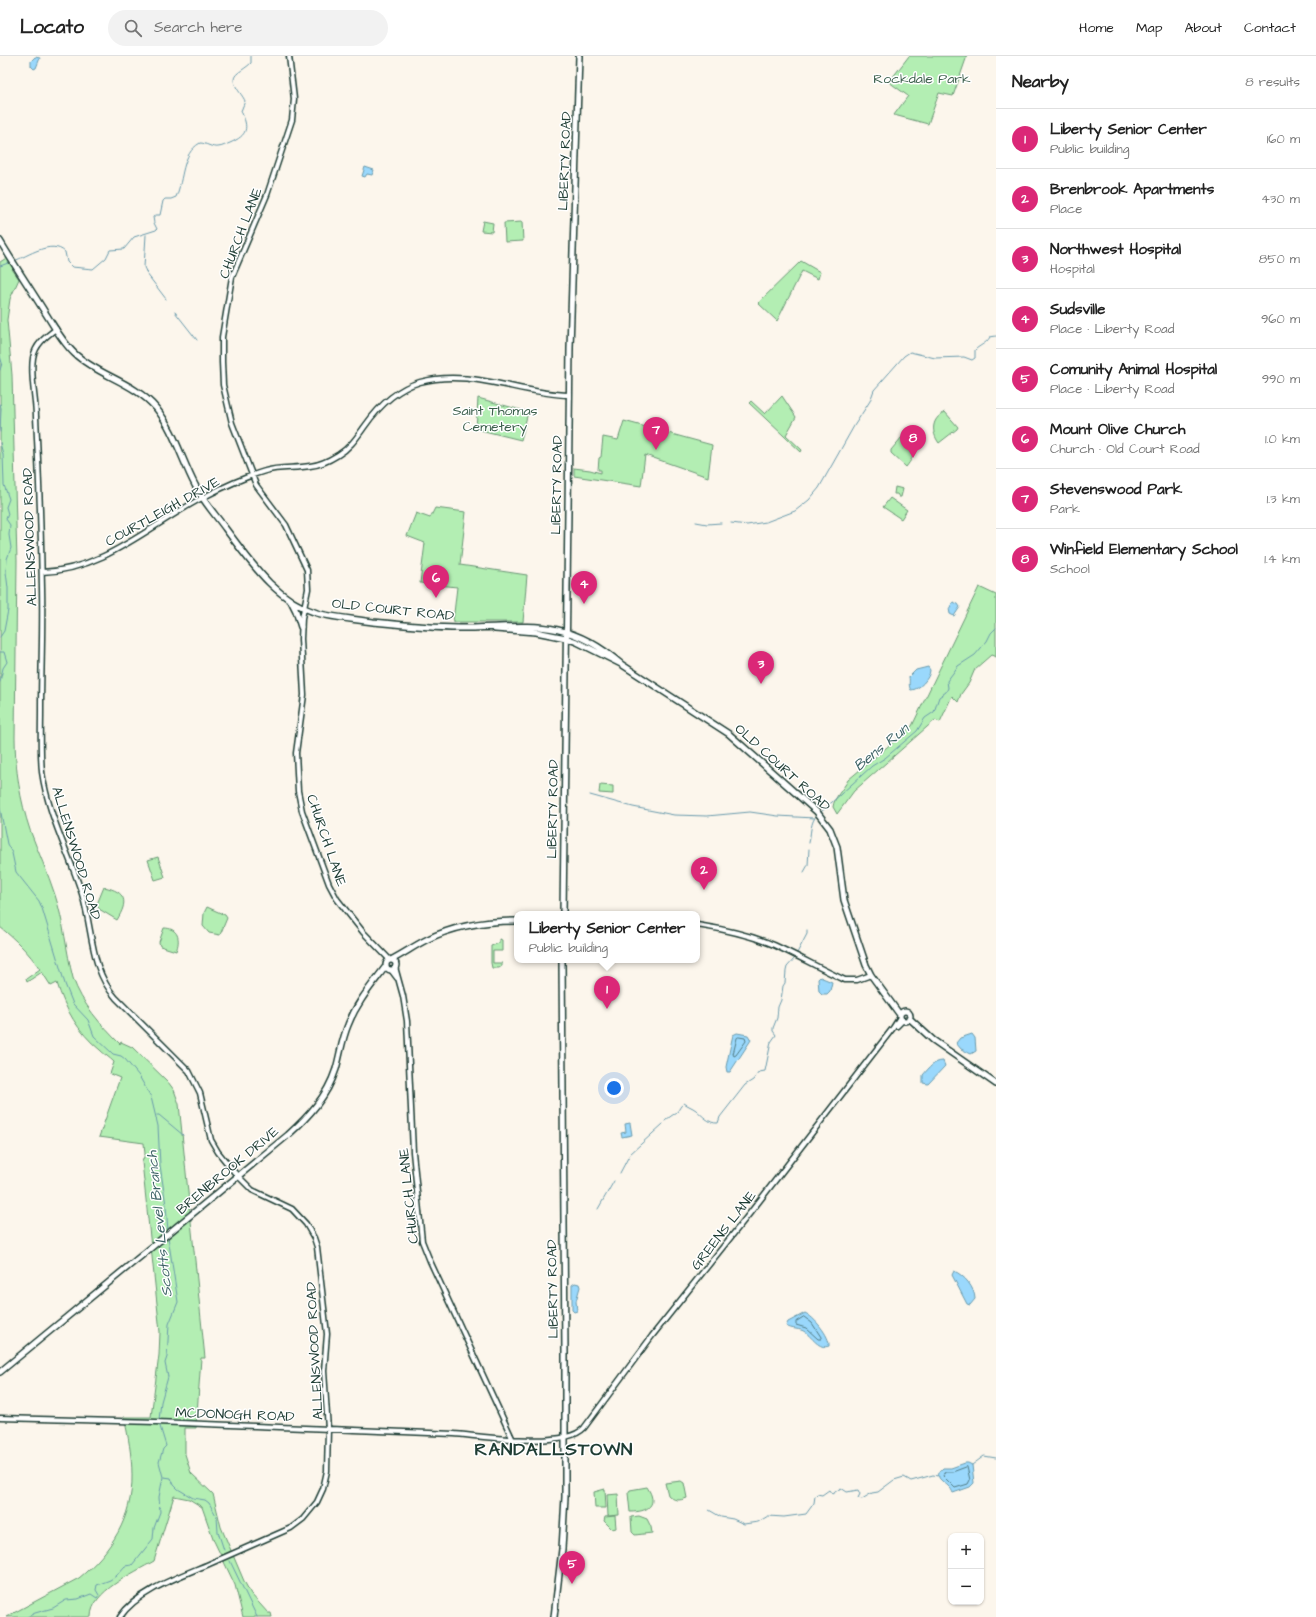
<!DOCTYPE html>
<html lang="en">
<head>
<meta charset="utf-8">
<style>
	:root { --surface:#fff; --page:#f2f2f2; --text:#222; --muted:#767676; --line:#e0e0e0; --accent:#db2777 }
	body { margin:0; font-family:"Architects Daughter",sans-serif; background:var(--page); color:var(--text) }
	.controls { position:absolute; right:12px; bottom:12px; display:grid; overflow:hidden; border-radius:8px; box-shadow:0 1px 3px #0004 }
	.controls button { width:36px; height:36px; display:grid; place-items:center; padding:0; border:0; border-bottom:1px solid var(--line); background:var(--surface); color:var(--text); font:20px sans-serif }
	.you { position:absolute; left:614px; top:1032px; width:14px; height:14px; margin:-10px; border:3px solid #fff; border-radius:50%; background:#1a73e8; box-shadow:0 0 0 6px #1a73e833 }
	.badge { display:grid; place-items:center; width:26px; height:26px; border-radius:50%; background:var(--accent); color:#fff; font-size:13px; font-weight:700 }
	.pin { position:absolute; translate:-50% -33px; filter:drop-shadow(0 1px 2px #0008) }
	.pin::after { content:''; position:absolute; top:21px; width:14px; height:12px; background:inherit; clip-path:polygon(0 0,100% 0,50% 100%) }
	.popup { position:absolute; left:514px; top:855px; width:186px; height:52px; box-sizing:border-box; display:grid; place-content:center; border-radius:8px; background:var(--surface); filter:drop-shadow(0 1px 3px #0005); font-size:13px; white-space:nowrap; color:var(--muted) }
	.popup b { font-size:15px; color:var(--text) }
	.popup::after { content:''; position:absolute; left:50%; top:100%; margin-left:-8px; border:8px solid transparent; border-top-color:var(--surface) }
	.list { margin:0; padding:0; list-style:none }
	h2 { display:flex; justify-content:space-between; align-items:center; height:52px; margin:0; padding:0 16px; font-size:17px }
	h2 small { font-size:13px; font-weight:400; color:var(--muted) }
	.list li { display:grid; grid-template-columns:26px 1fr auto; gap:12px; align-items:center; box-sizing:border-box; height:60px; padding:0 16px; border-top:1px solid var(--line) }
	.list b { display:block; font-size:15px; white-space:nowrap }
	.list p { margin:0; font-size:13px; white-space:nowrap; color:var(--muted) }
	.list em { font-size:13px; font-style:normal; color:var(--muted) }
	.icon { flex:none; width:22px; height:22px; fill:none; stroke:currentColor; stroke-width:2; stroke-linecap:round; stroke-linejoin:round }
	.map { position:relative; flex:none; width:996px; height:1561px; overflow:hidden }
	header { display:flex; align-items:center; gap:24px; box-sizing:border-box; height:56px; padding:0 20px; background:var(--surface); border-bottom:1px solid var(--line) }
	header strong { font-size:19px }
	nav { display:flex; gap:22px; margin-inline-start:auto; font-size:14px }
	.search { width:280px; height:36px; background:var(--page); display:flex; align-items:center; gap:10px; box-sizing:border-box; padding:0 14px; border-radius:22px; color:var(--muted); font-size:15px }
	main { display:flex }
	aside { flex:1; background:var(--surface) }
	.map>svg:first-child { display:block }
	.green { fill:#b3eeb3; stroke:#699674 }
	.water { fill:#9ad8fc; stroke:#699aac }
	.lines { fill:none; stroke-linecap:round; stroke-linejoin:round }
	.shore { stroke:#507b84; stroke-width:1 }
	.stream { stroke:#699aac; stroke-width:1 }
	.minor-casing { stroke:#1f3d34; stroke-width:7 }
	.major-casing { stroke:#1f3d34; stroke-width:8 }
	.minor { stroke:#fff; stroke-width:4 }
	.major { stroke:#fff; stroke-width:5 }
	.labels { text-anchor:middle; stroke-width:3; stroke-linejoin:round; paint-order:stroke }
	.park-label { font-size:14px; fill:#3d604d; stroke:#fff }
	.street-label { font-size:14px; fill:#1f3d34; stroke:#fff }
	.water-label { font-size:15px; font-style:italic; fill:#3e6466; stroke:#fff }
	.district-label { font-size:18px; font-weight:bold; letter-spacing:1px; fill:#1f3d34; stroke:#fff }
</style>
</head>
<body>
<header>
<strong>Locato</strong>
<div class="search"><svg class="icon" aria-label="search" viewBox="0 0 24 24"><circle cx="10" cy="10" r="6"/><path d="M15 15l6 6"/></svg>Search here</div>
<nav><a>Home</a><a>Map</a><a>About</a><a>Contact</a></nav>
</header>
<main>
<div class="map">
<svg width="996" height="1561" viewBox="0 0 996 1561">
	<rect width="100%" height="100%" fill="#fcf6ec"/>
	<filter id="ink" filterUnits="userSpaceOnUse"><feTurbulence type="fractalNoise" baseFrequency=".025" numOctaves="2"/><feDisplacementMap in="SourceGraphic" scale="8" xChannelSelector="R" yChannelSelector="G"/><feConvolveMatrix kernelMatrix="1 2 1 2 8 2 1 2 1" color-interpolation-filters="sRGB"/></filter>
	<g filter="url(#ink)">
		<!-- green -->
		<path class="green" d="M909,0H967L953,40L939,37L928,68L894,59L908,40L889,26Z
			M483,165L493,167L492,176L481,175Z
			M522,166L523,185L505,186L504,167Z
			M8,201L14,211L12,213L19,223L10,243L7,264L12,319L17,505L15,681C15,713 20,744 30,774C38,796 48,817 55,839C64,866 66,895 73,922C81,947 102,970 120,988L121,986L132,991L168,1026L174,1034L179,1048L205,1302H201L196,1372H185V1398L191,1417L213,1438L221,1471L244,1525L251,1538L268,1557H271L272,1561H243L235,1529L214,1485L202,1451L189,1443L174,1440L154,1505C134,1517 91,1535 91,1561H6L79,1522C111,1496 133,1461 132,1419C132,1400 128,1379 124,1361H151L159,1299L160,1276L142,1106L145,1098L144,1087L99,1081L120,1022L110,1018L114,1006C110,1002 104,998 100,994C78,976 65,953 57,927L51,930L42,916L27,926L26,923L40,913C29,897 16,884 0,871V206Z
			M801,205L820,216L818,223L802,215L777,265L758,247Z
			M782,340L796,361L786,379L802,394L801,396L749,347L751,345L765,358Z
			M478,342L528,356L521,384L476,373Z
			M945,356L958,371L957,373L939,387C931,376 931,363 945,356Z
			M624,365L712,389L708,421L645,399L641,430L574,420V412L590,414L601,417V414H598L599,402L601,401L603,381L618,384Z
			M902,381C918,388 916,399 906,411L891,397V394Z
			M895,431L903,433L901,441H899L897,438H894Z
			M890,442L907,454L901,463L883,451Z
			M435,452L466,456L460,509L527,519L523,566H453L457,531L420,527L425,487L407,480L416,457L430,462Z
			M979,531L996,539V601L991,599L975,613L969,627L961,638L958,646L952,640L940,666L935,664L854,735L837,758L833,751C834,741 843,734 848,724L912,670Z
			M600,729L613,730V738L599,737Z
			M158,801L165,821L155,824L148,804Z
			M104,831C127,836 128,846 117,864L99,853L97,848Z
			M207,851L225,859L227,862L220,879L209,877L203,870L204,857Z
			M164,872C178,872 181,883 176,895L160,890L159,886Z
			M499,883L502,884V895H493V907H502V910L499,912H492L491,907V890L499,887Z
			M681,1425L684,1427L687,1442C679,1445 674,1445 668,1439L665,1427Z
			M647,1431C659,1449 648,1456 630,1456L628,1437L630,1434Z
			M605,1433L606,1452H595L594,1436Z
			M618,1438L619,1459L608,1460L607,1439Z
			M615,1460L616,1472L612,1473L604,1465L605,1461Z
			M639,1460L647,1463L651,1471L652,1477L635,1479L632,1476L631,1461Z"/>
		<!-- water -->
		<path class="water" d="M35,1L40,2L36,12L34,13L31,10V5Z
			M365,111L374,114L372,119L367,118L365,121L362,120Z
			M953,546L958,548L960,551L954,560L950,558L949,553Z
			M928,611L930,614C930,622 919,634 911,634C908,630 910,625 909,621L916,614Z
			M820,921L832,926L830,935L827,938H822L819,935L818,923Z
			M737,977L748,979L751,984L730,1016H727L726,1011L732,983L733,979Z
			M972,978L975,982L976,995L971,998L961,993L956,987L960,982Z
			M943,1005L945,1010L928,1028L923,1027V1019C929,1012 934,1005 943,1005Z
			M630,1067L632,1079L622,1081L621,1077L626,1076L625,1068Z
			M954,1215C964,1219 975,1232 975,1243L970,1249L967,1248L952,1219Z
			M575,1227L579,1228L580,1231L576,1245L577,1255L574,1256L572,1254V1229Z
			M805,1257C814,1261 830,1280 829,1290C819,1294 812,1281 805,1276C800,1272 792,1274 786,1270L788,1266Z
			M965,1407H968L972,1409L974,1427L970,1431L953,1437C952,1435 951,1432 949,1431C944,1425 932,1422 943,1412H951Z"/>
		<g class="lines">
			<!-- shore -->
			<path class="shore" d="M739,981L745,982L746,985L736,999L734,1000L733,998L737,982Z
				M804,1261L812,1267L821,1281V1283H818L806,1272L796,1269V1266Z
				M967,1411L970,1424L968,1428L955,1432L943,1420L945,1416H952Z"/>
			<!-- stream -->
			<path class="stream" d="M146,179L144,211L147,218L166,243
				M14,205C28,200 51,183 65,196L67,206L72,211L93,213L106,202L110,194L124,193L134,181L156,174L157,173L154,167L153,161L156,159H160L163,145L165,143H171L176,141C184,123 181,98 200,87C206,87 212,92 218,91C222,91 227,88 230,87C248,79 249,72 241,55L245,45C242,37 227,25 238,17C243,13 247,11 251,7V0
				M0,210L11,206
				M175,256L197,284
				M0,300L2,307L0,314
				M0,348L1,352L0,376
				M0,387L3,398L4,429L9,443L6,451L8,458L6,463L10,469L9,479L11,492L7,503L6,516L8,532V554L4,575L0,581
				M696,466L707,468L721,467
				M731,467L747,469L766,466L795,455L809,444L819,432L854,370L870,345L874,334L904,300L910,296L935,302L964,301L972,304L975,302V294C980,289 986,288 990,281L996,280
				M0,596H4L7,606L3,612L0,626
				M590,739L633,751L674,759L707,760L750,756L778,760L814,762
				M0,752L7,788L12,797L16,816L39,845L42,852L65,928L73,948L88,964L94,980L113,998L121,1000L125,1003L139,1020L151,1041L158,1070L160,1109L166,1149L168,1175
				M821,756L872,710L885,702L917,675L925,662L934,656L939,641L946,636L948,632L947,625L953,617L958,610L975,599L987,585L991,577L996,572
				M809,787C811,778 810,766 817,759
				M804,816L808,809L809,793
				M796,899L807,878V874
				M157,1059H159L183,1079
				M665,1065C669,1061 673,1059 677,1056C680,1052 680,1050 684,1047C688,1050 692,1051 696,1054C702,1059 709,1068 718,1067L720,1061L745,1029L753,1024L759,1016L765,1015L771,986L776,979L773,975V972L777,962L778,951L781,944L783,930L785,927L786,915L787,911L795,902
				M620,1117L630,1098L663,1068
				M598,1153L614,1125
				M159,1364L161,1346L168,1321L165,1307L167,1301L169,1268L178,1246L168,1181
				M972,1409L984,1400L996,1402
				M164,1421L171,1422L174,1429L178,1433L193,1442L205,1444L209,1447L217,1461L218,1476L224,1494
				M709,1454L721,1461L733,1463L744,1468L758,1466L768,1460L784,1461L806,1458L814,1447L815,1440L817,1438L822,1439L829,1434L832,1438L841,1432L847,1436L858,1434L860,1438L858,1442L862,1443L872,1437L878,1436L894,1424L904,1421L911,1425L933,1419L939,1420
				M230,1505L257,1561
				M27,1561L35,1557L53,1552L66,1544L78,1543L91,1538L97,1542L99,1539L96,1534L97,1529L110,1524L116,1520L125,1510L132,1509L153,1483L154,1472L160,1456L159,1441L163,1421L159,1406L163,1393L166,1390L159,1367"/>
			<!-- minor casing -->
			<g class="minor-casing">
				<path id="minor" d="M289,0L294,43L292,64L267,139L232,221L222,281V306L223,329L232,367L256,429L286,469L307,514L308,533L302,562L301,583L304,639L296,697L298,735L302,755L329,828L337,843L363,876L390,904
					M56,273C45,281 35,289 33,302C30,320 36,343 36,361C39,418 41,475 42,532C43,572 41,613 41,654C41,674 40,695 42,716C48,759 69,797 82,838C93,874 90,913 116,942L189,1015L200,1037L211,1084L218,1096L235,1117L252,1134L292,1153L306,1168L314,1182L317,1191L327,1278L324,1315L328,1373L327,1415L323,1433L317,1446L303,1463L291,1472C264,1484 236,1496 209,1508C181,1520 137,1535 120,1561
					M42,516C104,514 150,469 202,442C221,432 245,421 265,415C280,410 295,413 310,410C321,409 330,404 338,399C350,392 357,381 365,370C379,350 396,333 420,326C471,312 519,338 569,339
					M697,869C723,873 750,879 774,889C798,900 821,913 845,924H857L871,919
					M395,911L403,940L407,965L413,1096L422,1185L430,1205L513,1384
					M391,914L397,922
					M897,970L903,964
					M0,1362L156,1366L454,1378C482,1380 565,1393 584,1372L652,1280L750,1157L893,972L900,961"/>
			</g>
			<!-- major casing -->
			<g class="major-casing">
				<path id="major" d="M0,185C15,210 31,234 46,258C55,272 63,287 75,298C99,320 134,326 156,352C174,374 182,404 195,429C202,444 215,458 225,472C250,505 275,544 317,557C335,562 354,563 373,566C402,569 430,572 459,572C526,572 565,559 621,608
					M291,545L296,555L301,571
					M495,573L536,576L566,582L577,586L621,608L729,678L817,756L830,773L837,791L844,844L866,909L871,919L900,959
					M563,858L570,292L579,0
					M391,904C403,898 414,890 426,884C455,869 485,865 517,865
					M386 909a5 5 0 1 1 10 0a5 5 0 1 1-10 0Z
					M900 960a5 5 0 1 1 10 0a5 5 0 1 1-10 0Z
					M909,962L933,984L996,1028
					M0,1316L288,1079C308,1061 327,1041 336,1013C340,999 342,983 348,969C357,946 372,929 386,910
					M554,1561L562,1493L565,1441V1296L562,904"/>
			</g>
			<!-- minor -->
			<use href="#minor" class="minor"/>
			<!-- major -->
			<use href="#major" class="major"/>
		</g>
	</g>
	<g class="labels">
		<!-- park labels -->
		<g class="park-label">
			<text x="922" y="27">Rockdale Park</text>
			<text x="495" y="359">Saint Thomas<tspan x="495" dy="16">Cemetery</tspan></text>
		</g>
		<!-- street labels -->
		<g class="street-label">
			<text transform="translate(564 105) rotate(-88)" y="5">LIBERTY ROAD</text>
			<text transform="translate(240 177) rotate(-69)" y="5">CHURCH LANE</text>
			<text transform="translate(556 429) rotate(-89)" y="5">LIBERTY ROAD</text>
			<text transform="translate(162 455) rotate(-29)" y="5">COURTLEIGH DRIVE</text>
			<text transform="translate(29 481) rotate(-92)" y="5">ALLENSWOOD ROAD</text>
			<text transform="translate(393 553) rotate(6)" y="5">OLD COURT ROAD</text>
			<text transform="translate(783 711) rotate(42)" y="5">OLD COURT ROAD</text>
			<text transform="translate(552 753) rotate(-89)" y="5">LIBERTY ROAD</text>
			<text transform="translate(327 784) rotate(71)" y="5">CHURCH LANE</text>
			<text transform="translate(77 797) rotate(73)" y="5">ALLENSWOOD ROAD</text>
			<text transform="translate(227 1114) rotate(-40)" y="5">BRENBROOK DRIVE</text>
			<text transform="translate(408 1140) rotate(-96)" y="5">CHURCH LANE</text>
			<text transform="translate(723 1174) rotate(-52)" y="5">GREENS LANE</text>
			<text transform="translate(552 1233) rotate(-91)" y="5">LIBERTY ROAD</text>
			<text transform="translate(314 1295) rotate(-93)" y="5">ALLENSWOOD ROAD</text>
			<text transform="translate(235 1358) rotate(2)" y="5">MCDONOGH ROAD</text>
		</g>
		<!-- water labels -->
		<g class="water-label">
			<text transform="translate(881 691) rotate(-39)" y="5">Bens Run</text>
			<text transform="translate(159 1168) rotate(-96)" y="5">Scotts Level Branch</text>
		</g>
		<!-- district labels -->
		<g class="district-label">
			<text x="554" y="1399">RANDALLSTOWN</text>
		</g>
	</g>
</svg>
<div class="controls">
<button>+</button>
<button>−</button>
</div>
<div class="you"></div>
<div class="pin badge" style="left:607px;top:953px">1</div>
<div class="popup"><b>Liberty Senior Center</b>Public building</div>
<div class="pin badge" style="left:704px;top:834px">2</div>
<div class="pin badge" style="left:761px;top:628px">3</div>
<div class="pin badge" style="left:584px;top:548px">4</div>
<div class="pin badge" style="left:572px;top:1528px">5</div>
<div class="pin badge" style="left:436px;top:542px">6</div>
<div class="pin badge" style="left:656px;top:394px">7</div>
<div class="pin badge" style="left:913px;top:402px">8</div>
</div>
<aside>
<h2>Nearby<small>8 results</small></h2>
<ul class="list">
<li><span class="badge">1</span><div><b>Liberty Senior Center</b><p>Public building</p></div><em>160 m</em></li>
<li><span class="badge">2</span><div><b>Brenbrook Apartments</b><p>Place</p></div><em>430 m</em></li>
<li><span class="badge">3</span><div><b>Northwest Hospital</b><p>Hospital</p></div><em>850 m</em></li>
<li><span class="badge">4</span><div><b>Sudsville</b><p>Place · Liberty Road</p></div><em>960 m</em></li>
<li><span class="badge">5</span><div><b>Comunity Animal Hospital</b><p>Place · Liberty Road</p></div><em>990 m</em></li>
<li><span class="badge">6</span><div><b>Mount Olive Church</b><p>Church · Old Court Road</p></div><em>1.0 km</em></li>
<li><span class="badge">7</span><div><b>Stevenswood Park</b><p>Park</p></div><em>1.3 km</em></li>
<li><span class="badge">8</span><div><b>Winfield Elementary School</b><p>School</p></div><em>1.4 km</em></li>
</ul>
</aside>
</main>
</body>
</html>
